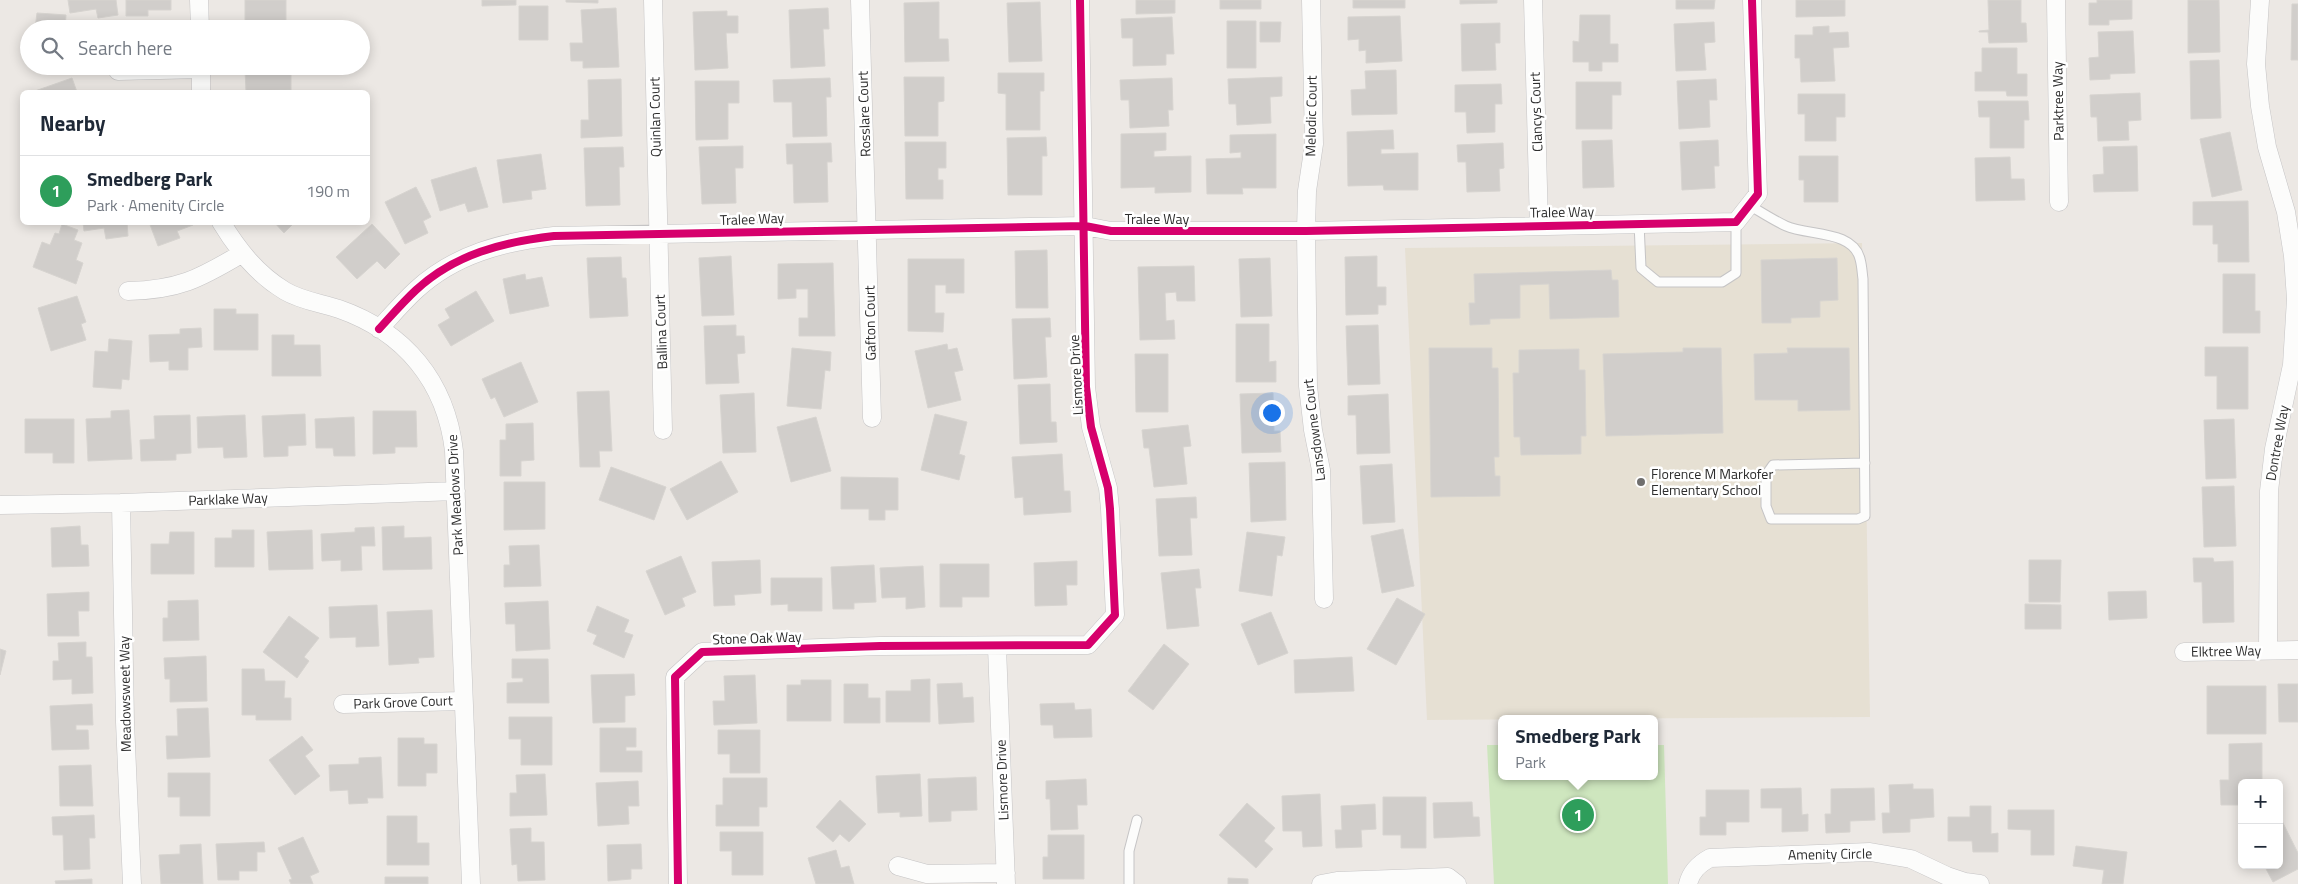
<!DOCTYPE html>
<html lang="en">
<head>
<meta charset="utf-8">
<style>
	:root { --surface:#fff; --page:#f6f6f7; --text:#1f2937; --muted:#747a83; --line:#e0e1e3; --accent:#706f6e }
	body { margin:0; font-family:"Titillium Web",sans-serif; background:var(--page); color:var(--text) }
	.controls { position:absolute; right:15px; bottom:15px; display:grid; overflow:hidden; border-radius:8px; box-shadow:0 2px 12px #0003 }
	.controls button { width:45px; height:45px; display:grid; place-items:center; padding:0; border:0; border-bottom:1px solid var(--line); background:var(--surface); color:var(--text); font:25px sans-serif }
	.you { position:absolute; left:1271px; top:412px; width:18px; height:18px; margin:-12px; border:4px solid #fff; border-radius:50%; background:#1a73e8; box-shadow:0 0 0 8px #1a73e833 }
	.badge { display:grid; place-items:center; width:32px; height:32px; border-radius:50%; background:var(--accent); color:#fff; font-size:16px; font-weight:700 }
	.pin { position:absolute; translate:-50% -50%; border:2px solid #fff; box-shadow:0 1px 5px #0006 }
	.popup { position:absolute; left:1498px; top:715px; width:160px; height:65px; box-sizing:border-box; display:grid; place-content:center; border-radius:8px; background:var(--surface); filter:drop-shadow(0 1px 4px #0005); font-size:16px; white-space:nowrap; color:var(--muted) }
	.popup b { font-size:19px; color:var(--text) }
	.popup::after { content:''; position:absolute; left:50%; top:100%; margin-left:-10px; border:10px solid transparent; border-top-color:var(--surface) }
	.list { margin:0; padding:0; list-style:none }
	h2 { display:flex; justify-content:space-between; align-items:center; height:65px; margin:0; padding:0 20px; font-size:21px }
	h2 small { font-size:16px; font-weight:400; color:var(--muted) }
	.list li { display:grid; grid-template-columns:32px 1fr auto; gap:15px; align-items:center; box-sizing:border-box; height:70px; padding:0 20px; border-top:1px solid var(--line) }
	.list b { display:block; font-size:19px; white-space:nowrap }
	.list p { margin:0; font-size:16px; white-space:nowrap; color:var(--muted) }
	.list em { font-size:16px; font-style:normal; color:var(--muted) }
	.icon { flex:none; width:28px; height:28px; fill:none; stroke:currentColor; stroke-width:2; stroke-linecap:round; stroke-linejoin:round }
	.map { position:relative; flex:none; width:2298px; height:884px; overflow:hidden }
	.search { position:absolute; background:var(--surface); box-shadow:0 2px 12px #0003; left:20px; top:20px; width:350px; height:55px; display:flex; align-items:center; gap:12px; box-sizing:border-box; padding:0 18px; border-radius:28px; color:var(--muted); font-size:19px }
	.panel { position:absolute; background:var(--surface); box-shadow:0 2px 12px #0003; left:20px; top:90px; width:350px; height:135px; border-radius:8px }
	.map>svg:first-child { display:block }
	.education { fill:#e6e0d3 }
	.green { fill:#cee6be }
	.building { fill:#d1cecb; stroke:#d7d4d0 }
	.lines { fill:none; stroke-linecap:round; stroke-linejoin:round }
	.service-casing { stroke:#c5c4c5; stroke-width:11 }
	.minor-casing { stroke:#c5c4c5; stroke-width:19 }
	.service { stroke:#fcfcfb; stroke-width:9 }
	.minor { stroke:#fcfcfb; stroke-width:18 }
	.cycleway-casing { stroke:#fff; stroke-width:11 }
	.cycleway { stroke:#d6006c; stroke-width:8 }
	.poi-dot { fill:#706f6e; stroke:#fff; stroke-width:2 }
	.labels { text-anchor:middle; stroke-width:5; stroke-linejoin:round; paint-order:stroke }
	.street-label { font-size:14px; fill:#2e2e2e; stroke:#fff }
	.poi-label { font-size:14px; fill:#2e2e2e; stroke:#fff; text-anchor:start }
</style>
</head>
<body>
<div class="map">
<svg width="2298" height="884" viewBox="0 0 2298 884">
	<rect width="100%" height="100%" fill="#ece8e4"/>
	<!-- education -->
	<path class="education" d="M1862,243L1870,717L1427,720L1405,248Z"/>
	<!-- green -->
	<path class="green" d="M1487,745H1502V776H1654V745H1664L1668,884H1494Z"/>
	<!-- building -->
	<path class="building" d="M68,0H116L118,15L98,18L96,9L70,13Z
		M126,0H171V10H148V16H126Z
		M245,0H286V29H256V22H245Z
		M482,0H516V5L482,6Z
		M566,0H598V3L566,2Z
		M1136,0H1175V13L1136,14Z
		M1220,0H1261V9H1220Z
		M1353,0H1405V8H1353Z
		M1460,0H1497V3L1460,4Z
		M1676,0H1715L1714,9H1676Z
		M1796,0H1845V16L1796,17Z
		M1988,0H2021V23H2026L2027,42L1989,43L1988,32H1979V31L1989,30Z
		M2097,0H2132V19L2109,20V25H2089V3H2097Z
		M2188,0H2219L2220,52L2188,53Z
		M939,2V39H948L949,61L905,62L904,3Z
		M1040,2L1042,61L1009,62L1007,3Z
		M2292,4H2298V60H2291Z
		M519,6H548V40H519Z
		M616,8L619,67L583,68V61H571L570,43H583L581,10Z
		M828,8L829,29H823L825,66L791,68L789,10Z
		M727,11V16H738V33H726L728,68L695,70L693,12Z
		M37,13L66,15L65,29H35Z
		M1580,15H1610V44H1618V62H1602V71H1589V62H1573V41L1579,42Z
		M1400,16L1402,61L1366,63V50L1359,51V39L1348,40V17Z
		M1172,17L1174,54H1166V65L1133,66V38H1122L1121,19Z
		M1227,21H1256V68H1227Z
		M1260,22H1281L1280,42H1260Z
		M1714,22L1715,42L1704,43L1706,70L1676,71L1674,24Z
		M1500,23V43H1495L1496,70L1462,71L1461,24Z
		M1829,26V33L1848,32L1849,47L1833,48L1835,81L1801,82L1800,58H1795V35H1813V27Z
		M2133,31L2135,73L2110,74V79L2090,80L2089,58L2099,57L2098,32Z
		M1982,48H2017V74H2027V96H2007L2006,91H1975V72H1982Z
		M2219,60L2221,118L2191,119L2190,61Z
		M252,66H291V90L246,91L245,70H252Z
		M1396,70L1397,114L1352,115L1351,90L1366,89L1365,71Z
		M998,73H1044V91H1040V130H1006V94L998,93Z
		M904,77H944V101L938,102V136H905Z
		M1282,77V96L1270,97L1271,123L1237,125L1236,104H1229L1228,79Z
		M72,78L77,92H36L35,91Z
		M830,78L831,97H826L827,136L793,137L792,102H774L773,80Z
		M1172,78L1173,110H1168L1169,126L1130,128L1129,100H1121L1120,80Z
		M621,79L622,136L581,138V120H589L588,80Z
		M1716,79L1717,100H1709L1710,127L1679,129L1677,81Z
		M695,81H739V103H728V139L696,140Z
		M1576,82H1621V95H1612V129H1576Z
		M1501,84L1502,104H1495V132L1467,133L1466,112H1455V85Z
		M2140,93L2141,120L2128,121L2129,140L2098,141L2097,117H2091L2090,95Z
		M1798,94H1845V117H1836V141H1805V114H1798Z
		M1978,101H2028L2029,120H2024V148H1990V117H1979Z
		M1393,130L1394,149H1381V154L1418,153V190H1384L1383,185L1348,186L1347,132Z
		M2230,132L2242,190L2212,197L2200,139Z
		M1166,133V150L1154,151V157L1191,156V192L1155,193V187L1121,188V134Z
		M1276,134V188H1242L1243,194H1207L1206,159L1241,158V152L1230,153V135Z
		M1046,137L1047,156H1042V195H1008L1007,138Z
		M1612,140L1614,187L1583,188L1582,141Z
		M1718,140L1719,166H1714L1715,188L1682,190L1680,142Z
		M905,142H946V168H938V180H943V199H906Z
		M831,143L832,162H827L828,202L794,203L793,164H787L786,144Z
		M1503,143L1504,168L1499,169L1500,191L1467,192L1466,162H1458L1457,145Z
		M743,146V168H735L736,203L702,204L699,147Z
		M2137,146L2138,191L2094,192L2093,175L2104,174L2103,147Z
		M623,147L624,167H619L620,205L586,206L584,148Z
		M541,154L546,189L531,191L532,199L503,203L497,160Z
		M1799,156H1838V202H1804V180H1799Z
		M2010,157L2011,179H2024L2025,200L1976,201L1975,158Z
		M476,167L488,207L468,212L465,203L440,211L431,180Z
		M416,187L431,217L423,221L428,233L405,244L385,202Z
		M2248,201L2249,262H2218V244H2213V225H2193V202Z
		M83,222H127L128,236L106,239L104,228L84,231Z
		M149,222H192L193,225L177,231L180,238L158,246Z
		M274,222H295L284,233Z
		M62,224L78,230L74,240L82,243L76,260L83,263L76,284L33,267L42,242L50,245L55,233L59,234Z
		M372,224L400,254L385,269L377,261L357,279L336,257Z
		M1047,250L1048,308H1016L1015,251Z
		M731,256L734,315L702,316L699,258Z
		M1377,256V287H1386V305H1378V314L1346,315L1345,257Z
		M621,257L622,278H626L628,316L590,318L587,258Z
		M1270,258L1272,316L1241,317L1239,259Z
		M1837,258L1838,300L1820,301V317L1791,318V323H1762L1761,260Z
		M908,259H964V293H946V285H935V313H944L943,332L908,331Z
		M833,263L835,336H799V318H808V289H796V298L778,299V264Z
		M1194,266L1195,301H1177L1176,292L1165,293L1166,321L1174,320L1175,339L1140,340L1138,267Z
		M1611,270L1612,280H1618L1619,317L1550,319L1549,284L1520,285V318L1490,319V324L1470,325L1469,303H1475L1474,274Z
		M525,274L526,280L542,277L549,306L510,314L503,279Z
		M2223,274H2255V311H2260V333H2223Z
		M476,291L494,321L451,346L438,325L450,318L445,309Z
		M77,296L86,322L81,324L86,340L51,351L38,308Z
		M214,309H236V314H258V350H214Z
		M1050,318L1051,337H1045L1047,377L1014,379L1012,319Z
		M1236,324H1269V362L1276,361V382H1236Z
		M736,325V336H744L745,353L737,354L739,383L706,384L704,326Z
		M1378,325L1380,384L1348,385L1346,326Z
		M201,328L202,347L188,348V370H169V361L150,362L149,335L180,334V329Z
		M272,335H294V345H320L321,376H272Z
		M109,339L132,341L129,380L122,379L121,389L93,387L95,351L108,352Z
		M947,344L948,350L957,348L963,370L954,372L961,400L928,408L915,351Z
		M2205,347H2248V409H2217V376H2205Z
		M792,348L831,352L830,371L825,370L821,409L787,406Z
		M1429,348H1492V368H1498L1499,457H1494L1495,476H1500V496L1431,497Z
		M1683,348H1721L1723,433L1606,436L1603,354L1683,352Z
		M1787,348H1849L1850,410L1798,411V400H1755L1754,354L1788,353Z
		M1579,349V370H1585L1586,436H1581V454L1521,455L1520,437H1514L1513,373H1519V350Z
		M1135,354H1168V412H1136Z
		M521,362L538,402L504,417L495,397L491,399L482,379Z
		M1050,384L1051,422H1056L1057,442L1020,444L1018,385Z
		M609,391L612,451H599L600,467H580L577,392Z
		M754,393L756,452L723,453L720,395Z
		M1273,393L1274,431H1280L1281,452L1242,453L1240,394Z
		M1388,394L1390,453L1357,454L1356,415H1348V396Z
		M129,410L132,459L88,461L86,419L111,418V411Z
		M373,411H416L417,447H395V453L373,454Z
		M305,414L306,445L288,446V456L264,457L262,416Z
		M935,414L967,422L959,454L965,456L959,480L921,470Z
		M190,415L191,453L176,454V460L141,461L140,440L155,439L154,416Z
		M245,415L247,457L224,458L223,447L198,448L197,417Z
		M354,417L355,456H334L333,448H316L315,419Z
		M816,417L831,471L791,482L777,427Z
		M25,419H74V463H53V453H25Z
		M2234,419L2236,478L2206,479L2204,420Z
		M533,423L534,460L521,461V476H500V440H506V424Z
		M1188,425L1191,446L1183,447L1187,484L1154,487L1149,448H1144L1142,430Z
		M1062,454L1064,491H1070L1071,512L1024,515L1023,497L1015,498L1012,457Z
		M721,461L738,492L687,520L670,489Z
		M1285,462L1286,520L1251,522L1249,463Z
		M1392,464L1395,522L1363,524L1360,466Z
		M611,467L666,487L654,520L599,500Z
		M841,477L898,478V510H885V520H869V509H841Z
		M504,482H545V529L504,530Z
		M2234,486L2236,546L2204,547L2202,487Z
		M1196,497L1197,518H1190L1192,555L1159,556L1156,499Z
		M80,526L81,545H88L89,566L52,567L51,528Z
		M404,526V538L431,537L432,569L383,570L382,527Z
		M374,527L375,546H361L362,570L341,571V560L322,561L321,534L355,532V528Z
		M1403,529L1414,586L1382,593L1371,536Z
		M232,530H254V567H215V538H232Z
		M312,530L313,569L269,570L267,532Z
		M170,532H194V574H151V544H169Z
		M1247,532L1285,537L1282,556L1277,555L1272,596L1239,591Z
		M539,545L541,586L504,587V565H510L509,546Z
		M681,556L696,592L682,598L685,606L665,615L646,571Z
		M2193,558H2213L2214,562L2233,561L2234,622L2203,623L2202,582H2194Z
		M760,560L761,593L734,595L735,605L714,606L712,562Z
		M2029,560H2061L2060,602H2029Z
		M1077,561V585H1066L1067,605L1035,606L1034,563Z
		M940,564H989V597H962V607H940Z
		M874,565L876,602L854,603V609H833L831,567Z
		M923,566L925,607L906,609V597L882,598L880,568Z
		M1199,569L1201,588H1195L1199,626L1167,629L1161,573Z
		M771,578H822V611H788V604L771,605Z
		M2146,591L2147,618L2109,620L2108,592Z
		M89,592V611H78L79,636H48L47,594Z
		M1397,598L1425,614L1396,665L1367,649Z
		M198,600L199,640L163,641V618H168V601Z
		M548,601L550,649L516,651L515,624H506L505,603Z
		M2025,604L2061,605V629H2025Z
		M377,605L379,646L356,647V637L330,638L329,607Z
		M597,606L629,620L624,632L633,635L624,658L593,644L597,635L587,631Z
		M432,610L434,657L418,658L419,663L389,665L387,612Z
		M1271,612L1288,653L1258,665L1241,624Z
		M289,616L319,638L304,657L309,661L297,678L263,652Z
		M86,642V657H92L93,693L72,694V679L53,680V661H59L58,643Z
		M1164,644L1189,664L1153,710L1128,691Z
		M0,649L6,651L0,675Z
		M206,656L207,701L170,702V679H165L164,658Z
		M1352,657L1354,691L1295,693L1294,660Z
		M512,659H548L549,703H507V683L523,682V678H512Z
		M242,669H264L265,681H285L284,698H291V720H256V715H242Z
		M634,674L635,695L625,696V722L593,723L591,675Z
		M755,675L757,723L714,725L713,701H725L724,676Z
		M930,679V722H886V691H911V680Z
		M801,680H831V721H787V685H801Z
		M962,683L963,698L973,697L974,722L939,724L937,684Z
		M844,684H868V698H880V723H844Z
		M2278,684H2298V722H2279Z
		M2207,686H2266V734H2207Z
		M1074,703L1075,710L1091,709L1092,737L1054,738L1053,725H1041L1040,704Z
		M92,704L93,725H76V730H88L89,749L52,750L50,706Z
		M208,708L210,757L167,759L166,736H178L177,709Z
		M509,717H552V765H521V739H509Z
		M600,728H636V747H626V751H642V772H600Z
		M718,730H760V773H730V754H718Z
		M302,736L313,750L305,756L320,776L295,795L269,760Z
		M398,738H424V744H437V773H426V786H398Z
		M2262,743V783H2242V805H2221L2220,780H2229V744Z
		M381,757L383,798H367L368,803L349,804L348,790L330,791L329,765L359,764V758Z
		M91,765L93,806H60L59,766Z
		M168,773H210V816H180V797H168Z
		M545,774L547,815L510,816V793H517L516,775Z
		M920,774L922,816L900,817V812L878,813L876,776Z
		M976,777L977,810L951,811V821L929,822L928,779Z
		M723,778H767V807H759V826H716V805H723Z
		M1086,779L1087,805H1077L1078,829L1051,830L1050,799H1046V781Z
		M638,781L639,806H628L629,824L598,826L596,783Z
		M1913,784V789H1933L1934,817L1910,819V832L1883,833L1882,813H1890L1889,785Z
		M1801,788L1802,815L1808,814V831L1782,832V808H1761V789Z
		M1874,788L1875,820L1850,821V832L1826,833L1825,814H1831V789Z
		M1706,790H1749V822H1726V835H1700V817H1706Z
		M1320,794L1322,846L1303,847L1302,831H1283L1282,796Z
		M1383,797H1426V848H1401V835H1383Z
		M840,800L866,824L849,842L840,834L833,842L816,827Z
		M1472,802L1473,817H1479L1480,836L1434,838L1433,803Z
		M1247,803L1275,828L1264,841L1273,849L1256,868L1219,835Z
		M1375,804L1376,829L1361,830L1362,847L1336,848L1335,830H1342L1341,806Z
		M1970,806H1991V834L1998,833V852H1973L1972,841H1948V817H1970Z
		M2008,810H2054V855H2031V830L2008,829Z
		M94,815L95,838H89L90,869L64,870L63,835H53L52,817Z
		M2279,815L2298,853V869L2273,882L2264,865H2279Z
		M387,816H417V843H429V865H387Z
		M531,828V842H544L545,880L518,881L517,864L512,865L510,829Z
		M720,832H763V875H732V851H720Z
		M1048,835H1084V879H1043V857H1048Z
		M303,837L319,872L310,876L313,884H291L289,880L292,879L278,848Z
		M264,842L265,852H257V871H239V880H218L216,844Z
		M201,844L203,884H161L159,855L180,854V845Z
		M641,844L642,869H631V879L608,881L607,845Z
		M2076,846L2127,852L2123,884H2102L2104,870L2073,866Z
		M836,850L841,868L849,866L854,884H816L808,858Z
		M385,877H428V884H385Z
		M1228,878L1248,879V884H1228Z
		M92,879V884H56L55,881Z"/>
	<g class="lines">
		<!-- service casing -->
		<g class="service-casing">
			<path id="service" d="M1749,205C1761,212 1773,220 1786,226C1808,236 1853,230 1860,259C1862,266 1862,272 1863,279L1865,516L1858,519H1771L1766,506V475L1773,465L1865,463
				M1639,223L1641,268L1658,282H1722L1736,273V222
				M1129,884V851L1137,820"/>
		</g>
		<!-- minor casing -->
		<g class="minor-casing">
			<path id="minor" d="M199,0L200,29
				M653,0L663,430
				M860,0L872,418
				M1311,0L1314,144L1307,191L1306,231L1308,386L1313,430L1321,470L1324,599
				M1533,0L1539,225
				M2056,0L2059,202
				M2260,0L2256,64L2260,106L2267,147L2286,212L2293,256L2296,299L2292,365L2274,449L2269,491L2268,650
				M201,66V92
				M118,71L201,69
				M221,222C238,250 257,274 285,291C302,301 321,303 339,309C405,332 446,382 454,451L471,884
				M128,291C178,290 199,279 241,254
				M379,329C391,316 403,302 416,290C455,254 503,242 554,236L1085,226L1111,231H1306L1736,222L1758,194L1752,0
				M121,503L125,722L132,884
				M0,505L121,503L456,491
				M997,647L1006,884
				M2184,652L2298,650
				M343,704L462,701
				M898,866L927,874L1006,873
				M678,884L675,677L702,652L880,646L1088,645L1115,615L1110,509L1108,488L1091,427L1086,387L1080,0
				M1321,884L1337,881L1448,877L1457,884
				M1688,884C1691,871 1699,864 1710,858L1870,852L1911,859L1947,876L1965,882L1980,884"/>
		</g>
		<!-- service -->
		<use href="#service" class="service"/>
		<!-- minor -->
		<use href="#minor" class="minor"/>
		<!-- cycleway casing -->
		<g class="cycleway-casing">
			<path id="cycleway" d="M379,329C391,316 403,302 416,290C455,254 503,242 554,236L1085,226L1111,231H1306L1736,222L1758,194L1752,0
				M678,884L675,677L702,652L880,646L1088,645L1115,615L1110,509L1108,488L1091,427L1086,387L1080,0"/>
		</g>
		<!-- cycleway -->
		<use href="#cycleway" class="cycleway"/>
	</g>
	<!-- markers -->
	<circle class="poi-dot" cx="1641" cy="482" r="5"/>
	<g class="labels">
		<!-- street labels -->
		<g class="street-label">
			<text transform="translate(2058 101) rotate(-91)" y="5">Parktree Way</text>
			<text transform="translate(1536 112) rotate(-92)" y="5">Clancys Court</text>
			<text transform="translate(864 114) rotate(-92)" y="5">Rosslare Court</text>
			<text transform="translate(1311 116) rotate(-89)" y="5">Melodic Court</text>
			<text transform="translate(655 117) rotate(-91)" y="5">Quinlan Court</text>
			<text transform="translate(1562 212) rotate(-1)" y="5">Tralee Way</text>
			<text transform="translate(752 219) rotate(-2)" y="5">Tralee Way</text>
			<text x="1157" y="224">Tralee Way</text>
			<text transform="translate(870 323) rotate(-91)" y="5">Gafton Court</text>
			<text transform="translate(661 332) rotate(-92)" y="5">Ballina Court</text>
			<text transform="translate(1076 375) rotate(-93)" y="5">Lismore Drive</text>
			<text transform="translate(1314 430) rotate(-97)" y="5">Lansdowne Court</text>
			<text transform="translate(2277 443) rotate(-80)" y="5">Dontree Way</text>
			<text transform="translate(455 495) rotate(-93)" y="5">Park Meadows Drive</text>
			<text transform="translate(228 499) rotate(-2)" y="5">Parklake Way</text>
			<text transform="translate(757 638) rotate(-2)" y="5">Stone Oak Way</text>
			<text transform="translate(2226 651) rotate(-1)" y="5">Elktree Way</text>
			<text transform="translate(125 694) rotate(-91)" y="5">Meadowsweet Way</text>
			<text transform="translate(403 702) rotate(-2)" y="5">Park Grove Court</text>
			<text transform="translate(1002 780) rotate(-92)" y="5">Lismore Drive</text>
			<text transform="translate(1830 854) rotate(-1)" y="5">Amenity Circle</text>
		</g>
		<!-- poi labels -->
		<g class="poi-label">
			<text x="1651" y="479">Florence M Markofer<tspan x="1651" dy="16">Elementary School</tspan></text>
		</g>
	</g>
</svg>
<div class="controls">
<button>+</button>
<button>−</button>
</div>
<div class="you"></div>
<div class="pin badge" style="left:1578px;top:815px;background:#2e9e5b">1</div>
<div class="popup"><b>Smedberg Park</b>Park</div>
<div class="search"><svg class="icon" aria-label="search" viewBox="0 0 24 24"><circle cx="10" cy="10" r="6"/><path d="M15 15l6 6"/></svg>Search here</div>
<section class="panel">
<h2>Nearby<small></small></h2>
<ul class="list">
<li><span class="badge" style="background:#2e9e5b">1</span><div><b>Smedberg Park</b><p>Park · Amenity Circle</p></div><em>190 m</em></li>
</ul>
</section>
</div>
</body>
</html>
